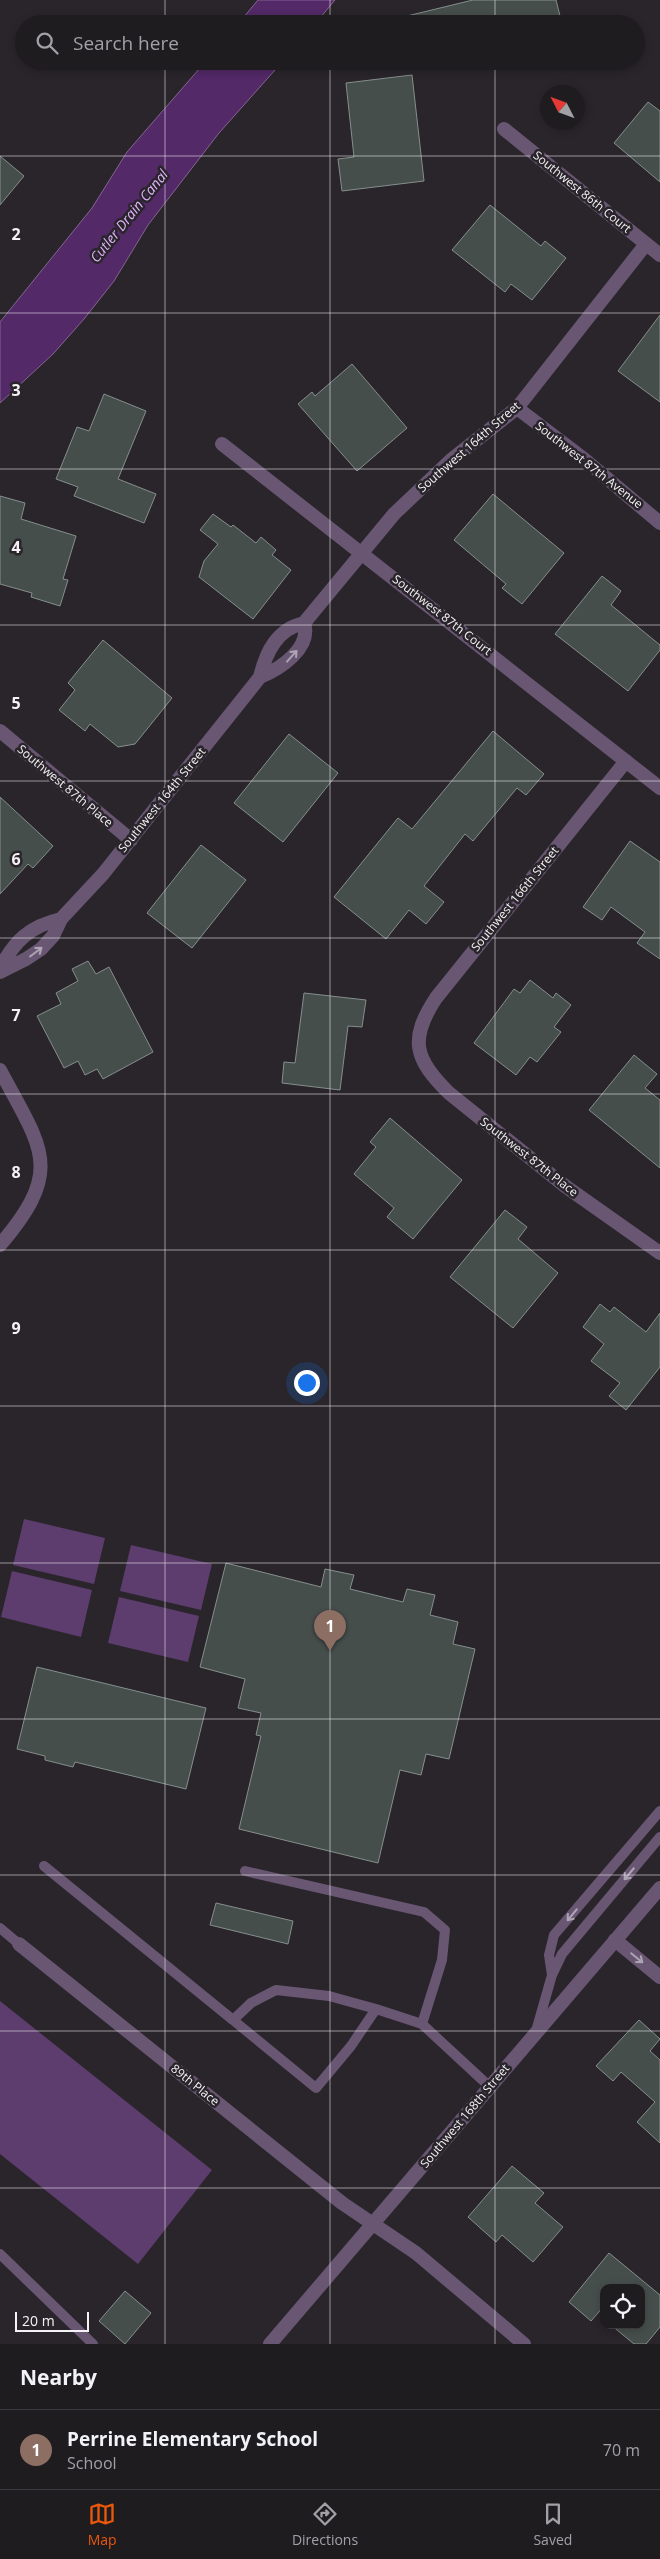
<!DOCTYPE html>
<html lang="en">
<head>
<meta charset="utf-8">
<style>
	:root { --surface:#1f1c20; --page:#2c292d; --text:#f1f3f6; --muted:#a1a1a5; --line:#3c3a3e; --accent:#ea580c }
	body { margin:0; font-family:"Open Sans",sans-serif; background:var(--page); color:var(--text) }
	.controls { position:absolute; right:15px; bottom:15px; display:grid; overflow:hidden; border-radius:10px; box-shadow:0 2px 8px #0003 }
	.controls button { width:45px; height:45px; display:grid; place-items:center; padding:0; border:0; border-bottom:1px solid var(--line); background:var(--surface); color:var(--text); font:25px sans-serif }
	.compass { position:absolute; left:540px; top:85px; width:45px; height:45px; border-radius:50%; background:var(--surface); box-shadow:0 2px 8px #0003; rotate:312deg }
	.scale { position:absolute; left:15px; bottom:12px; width:74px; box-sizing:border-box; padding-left:5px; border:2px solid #f5f2f6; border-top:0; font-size:14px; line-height:18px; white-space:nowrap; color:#f5f2f6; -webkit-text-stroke:4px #29252b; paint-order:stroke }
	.you { position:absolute; left:306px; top:1382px; width:18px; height:18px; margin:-12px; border:4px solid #fff; border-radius:50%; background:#1a73e8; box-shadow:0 0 0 8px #1a73e833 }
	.badge { display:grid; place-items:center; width:32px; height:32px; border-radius:50%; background:var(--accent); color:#fff; font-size:16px; font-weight:700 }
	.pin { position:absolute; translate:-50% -41px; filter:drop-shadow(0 1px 2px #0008) }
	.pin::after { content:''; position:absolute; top:26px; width:18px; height:15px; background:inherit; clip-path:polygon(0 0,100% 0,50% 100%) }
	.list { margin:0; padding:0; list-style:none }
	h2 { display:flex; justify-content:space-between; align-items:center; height:65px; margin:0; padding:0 20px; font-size:21px }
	h2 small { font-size:16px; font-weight:400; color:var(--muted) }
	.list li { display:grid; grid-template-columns:32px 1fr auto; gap:15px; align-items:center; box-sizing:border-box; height:80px; padding:0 20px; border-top:1px solid var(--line) }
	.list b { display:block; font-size:19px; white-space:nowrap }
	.list p { margin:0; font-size:16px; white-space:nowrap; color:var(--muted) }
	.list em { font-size:16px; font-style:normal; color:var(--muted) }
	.icon { flex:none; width:28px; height:28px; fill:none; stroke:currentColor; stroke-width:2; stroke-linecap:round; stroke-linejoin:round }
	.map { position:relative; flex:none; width:660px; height:2344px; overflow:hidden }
	.search { position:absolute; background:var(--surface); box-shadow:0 2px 8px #0003; left:15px; right:15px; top:15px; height:55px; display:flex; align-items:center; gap:12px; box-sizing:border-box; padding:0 18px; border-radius:28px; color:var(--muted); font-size:19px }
	.sheet { height:145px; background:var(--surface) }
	nav { display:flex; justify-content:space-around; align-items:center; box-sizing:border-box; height:70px; border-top:1px solid var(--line); background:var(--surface); font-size:14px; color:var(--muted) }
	nav a { display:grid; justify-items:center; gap:2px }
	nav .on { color:var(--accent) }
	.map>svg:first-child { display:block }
	.green { fill:#5c3d6d }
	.water { fill:#532968; stroke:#846593 }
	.building { fill:#464e4c; stroke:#858f8c }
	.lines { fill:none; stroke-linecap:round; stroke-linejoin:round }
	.service { stroke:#685672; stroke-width:10 }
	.minor { stroke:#685672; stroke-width:14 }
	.tertiary { stroke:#685672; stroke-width:14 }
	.oneway { stroke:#aea4b4 }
	.grid { fill:none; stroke:#f5f2f6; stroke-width:1; stroke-opacity:0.55 }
	.labels { text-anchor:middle; stroke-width:5; stroke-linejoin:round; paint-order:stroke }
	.street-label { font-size:12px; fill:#f5f2f6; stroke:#29252b }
	.water-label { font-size:14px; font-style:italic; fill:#dfb0fa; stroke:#29252b }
	.grid-label { font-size:16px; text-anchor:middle; font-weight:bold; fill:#f5f2f6; stroke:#29252b; stroke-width:5; stroke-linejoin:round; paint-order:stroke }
</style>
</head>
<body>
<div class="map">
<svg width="660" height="2344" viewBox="0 0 660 2344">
	<rect width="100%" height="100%" fill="#29252b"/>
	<!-- green -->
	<path class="green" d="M24,1519L105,1538L94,1584L13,1565Z
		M131,1545L212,1564L201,1610L120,1591Z
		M12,1571L92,1590L81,1637L1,1617Z
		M119,1597L199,1616L188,1662L108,1643Z
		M0,2001L212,2170L138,2264L0,2154Z"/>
	<!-- water -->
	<path class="water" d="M258,0H335L315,24H238Z
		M206,61H283L219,133L148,225L114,281L84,319L53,354L0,403V322L92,208L127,152Z"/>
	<!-- building -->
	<path class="building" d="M473,0H556L562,24H408L407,16Z
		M412,75L424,181L342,191L338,159L354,157L346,83Z
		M648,102L660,111V182L614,143Z
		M0,156L24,176L0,205Z
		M490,205L541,246L545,241L566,258L532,300L511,284L505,292L452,250Z
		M660,315V402L618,371Z
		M352,364L407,428L357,471L298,404L312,392L315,396Z
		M104,394L146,411L118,479L156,494L144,523L74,496L78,487L56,479L77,427L89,431Z
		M493,494L564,553L522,604L502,588L506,584L454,540Z
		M0,496L25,503L21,519L76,536L63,579L68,580L60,606L31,597L32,593L0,584Z
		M213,514L231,527L233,525L256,543L261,537L276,550L272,555L291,570L253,619L199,577L204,561L218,544L200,530Z
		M602,576L621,591L611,605L660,645V650L628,691L555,634Z
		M103,640L172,698L135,744L118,747L90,724L85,731L59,710L75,690L68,683Z
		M493,731L544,774L526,795L517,788L473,841L465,834L424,886L444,902L426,924L409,910L386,939L334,897L398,818L412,829Z
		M289,734L338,773L283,842L234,803Z
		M0,797L53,846L33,868L28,864L0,894Z
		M630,841L660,862V959L637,943L645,932L611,907L602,920L583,907Z
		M201,845L246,880L192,948L147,913Z
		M88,961L96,974L109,967L153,1052L103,1079L97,1069L85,1075L78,1061L64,1068L37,1016L61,1004L56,993L78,981L72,969Z
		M530,980L553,998L556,993L571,1005L554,1027L561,1032L537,1062L530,1057L516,1075L474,1043L514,989L520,993Z
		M304,993L366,1000L362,1027L348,1026L340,1090L282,1083L284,1062L295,1063Z
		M634,1055L657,1074L645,1088L660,1100V1168L589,1110Z
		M390,1118L462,1180L413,1239L387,1217L394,1208L354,1174L376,1147L370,1142Z
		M505,1210L527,1227L518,1239L558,1273L513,1328L450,1277Z
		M600,1304L610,1312L614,1307L646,1332L660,1313V1367L626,1410L609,1396L620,1383L591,1361L604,1344L583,1327Z
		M226,1563L321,1587L325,1569L354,1575L350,1589L403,1602L407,1589L435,1595L430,1615L458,1622L453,1644L475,1649L449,1759L426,1754L421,1775L400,1770L378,1863L239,1829L261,1736L256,1735L261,1713L238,1708L245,1679L200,1667Z
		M37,1667L206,1708L186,1789L75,1762L73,1767L45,1760V1756L17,1749Z
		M216,1903L293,1921L288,1944L210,1925Z
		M639,2020L660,2039L650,2051L660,2060V2143L637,2122L655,2102L621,2072L613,2081L596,2066Z
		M512,2166L544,2193L535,2203L563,2227L533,2262L502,2235L496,2242L468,2217Z
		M609,2253L660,2295V2327L646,2344H634L611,2325H641V2288H604V2306L591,2321L569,2302Z
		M125,2291L151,2313L125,2344L99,2321Z"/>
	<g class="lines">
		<!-- service -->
		<path class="service" d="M44,1866L233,2020L251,2003L276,1990L329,1996L376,2009L422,2024L490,2087
			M245,1871L424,1912L445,1930L442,1960L422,2024
			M0,1928L19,1944
			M552,1975L549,1955L554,1935L660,1811
			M233,2020L316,2088L351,2046L376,2009
			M536,2031L552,1975L562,1954L660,1837
			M0,2254L93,2344"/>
		<!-- minor -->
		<path class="minor" d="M504,129L660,255
			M517,408L584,459L660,523
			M222,444L660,788
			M260,677C280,669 312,648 304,623
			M0,731L131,840
			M626,761L436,998C409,1039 414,1059 449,1093L565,1186L660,1253
			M0,969C14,941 30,926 61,919
			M0,972L26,959L41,949L53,936L61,919L103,874L260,677C266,652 277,629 304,623L394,514L451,460L517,408L646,244
			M0,1070C42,1149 65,1169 0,1245
			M615,1940L660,1977
			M19,1944L342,2203L416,2253L524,2344"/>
		<!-- tertiary -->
		<path class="tertiary" d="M270,2344L660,1888"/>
	</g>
	<!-- one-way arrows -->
	<defs><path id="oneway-shaft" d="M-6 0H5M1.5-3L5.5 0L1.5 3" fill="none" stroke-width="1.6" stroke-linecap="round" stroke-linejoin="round" transform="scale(1.25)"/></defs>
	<g class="oneway">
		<use href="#oneway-shaft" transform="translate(292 656) rotate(-48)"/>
		<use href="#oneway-shaft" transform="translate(36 952) rotate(-37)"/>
		<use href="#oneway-shaft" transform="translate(629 1874) rotate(130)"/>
		<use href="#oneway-shaft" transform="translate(572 1915) rotate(130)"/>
		<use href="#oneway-shaft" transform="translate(637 1958) rotate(39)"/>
	</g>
	<!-- grid -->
	<path class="grid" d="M165,0V24M330,0V24M495,0V24M165,61V2344M330,61V2344M495,61V2344M0,156H660M0,313H660M0,469H660M0,625H660M0,781H660M0,938H660M0,1094H660M0,1250H660M0,1406H660M0,1563H660M0,1719H660M0,1875H660M0,2031H660M0,2188H660"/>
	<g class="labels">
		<!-- street labels -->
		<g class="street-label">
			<text transform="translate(582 192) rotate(39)" y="4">Southwest 86th Court</text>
			<text transform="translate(469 447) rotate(-41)" y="4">Southwest 164th Street</text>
			<text transform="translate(589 465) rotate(38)" y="4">Southwest 87th Avenue</text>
			<text transform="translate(442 615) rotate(38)" y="4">Southwest 87th Court</text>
			<text transform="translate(65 786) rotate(40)" y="4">Southwest 87th Place</text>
			<text transform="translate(162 800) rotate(-51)" y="4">Southwest 164th Street</text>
			<text transform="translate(515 899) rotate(-51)" y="4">Southwest 166th Street</text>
			<text transform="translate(529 1157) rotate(38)" y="4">Southwest 87th Place</text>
			<text transform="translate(195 2085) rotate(39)" y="4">89th Place</text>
			<text transform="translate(465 2116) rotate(-50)" y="4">Southwest 168th Street</text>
		</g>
		<!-- water labels -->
		<g class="water-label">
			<text transform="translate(129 216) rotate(-51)" y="5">Cutler Drain Canal</text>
		</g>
	</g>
	<g class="grid-label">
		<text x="16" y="240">2</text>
		<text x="16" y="396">3</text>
		<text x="16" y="553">4</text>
		<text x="16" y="709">5</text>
		<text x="16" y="865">6</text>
		<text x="16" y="1021">7</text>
		<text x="16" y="1178">8</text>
		<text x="16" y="1334">9</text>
	</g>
</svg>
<div class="controls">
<button><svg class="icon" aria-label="locate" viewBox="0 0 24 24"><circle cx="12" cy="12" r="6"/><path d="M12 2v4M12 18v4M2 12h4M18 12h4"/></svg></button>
</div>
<svg class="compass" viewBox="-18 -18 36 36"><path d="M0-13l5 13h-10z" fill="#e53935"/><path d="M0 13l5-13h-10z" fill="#a1a1a5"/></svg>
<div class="scale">20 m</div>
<div class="you"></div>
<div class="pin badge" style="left:330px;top:1651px;background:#8d6e63">1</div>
<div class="search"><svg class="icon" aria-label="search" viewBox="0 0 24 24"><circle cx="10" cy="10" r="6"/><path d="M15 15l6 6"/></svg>Search here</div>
</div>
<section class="sheet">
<h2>Nearby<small></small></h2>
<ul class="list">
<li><span class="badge" style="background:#8d6e63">1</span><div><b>Perrine Elementary School</b><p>School</p></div><em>70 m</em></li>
</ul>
</section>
<nav>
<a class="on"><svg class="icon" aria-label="map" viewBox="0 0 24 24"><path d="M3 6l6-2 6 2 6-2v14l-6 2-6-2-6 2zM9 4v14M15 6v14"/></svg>Map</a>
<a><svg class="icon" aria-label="directions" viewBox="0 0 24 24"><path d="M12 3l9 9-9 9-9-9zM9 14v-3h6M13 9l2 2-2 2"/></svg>Directions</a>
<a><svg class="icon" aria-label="saved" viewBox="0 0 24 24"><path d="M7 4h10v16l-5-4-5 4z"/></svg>Saved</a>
</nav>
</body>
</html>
